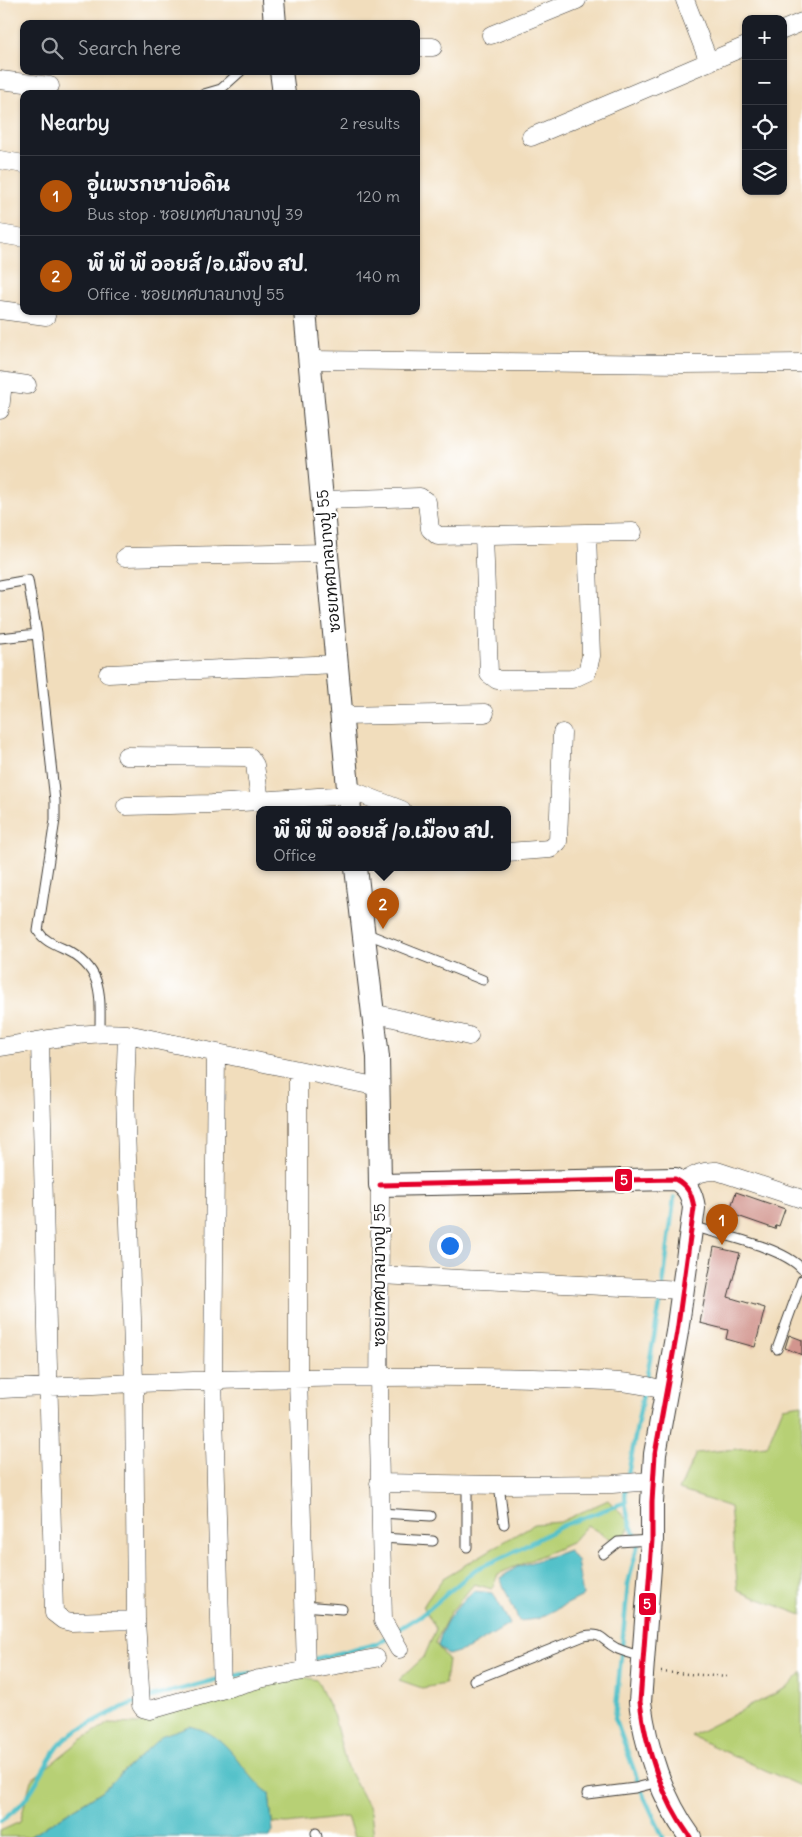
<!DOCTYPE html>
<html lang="en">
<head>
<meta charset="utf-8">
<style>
	:root { --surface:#171b24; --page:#20242c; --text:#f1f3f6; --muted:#9ea1a6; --line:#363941; --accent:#b45309 }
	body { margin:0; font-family:Delius,"Playpen Sans Thai",sans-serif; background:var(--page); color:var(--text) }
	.controls { position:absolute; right:15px; top:15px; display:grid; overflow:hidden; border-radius:10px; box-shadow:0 1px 4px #0004 }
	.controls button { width:45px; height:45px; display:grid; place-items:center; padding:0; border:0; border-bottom:1px solid var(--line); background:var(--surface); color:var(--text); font:25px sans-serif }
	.you { position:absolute; left:449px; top:1245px; width:18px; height:18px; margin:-12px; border:4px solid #fff; border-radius:50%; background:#1a73e8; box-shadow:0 0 0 8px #1a73e833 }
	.badge { display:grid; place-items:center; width:32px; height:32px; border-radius:50%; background:var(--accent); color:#fff; font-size:16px; font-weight:700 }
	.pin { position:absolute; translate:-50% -41px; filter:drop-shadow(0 1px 2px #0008) }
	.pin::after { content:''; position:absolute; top:26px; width:18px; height:15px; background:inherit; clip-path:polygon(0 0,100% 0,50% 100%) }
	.popup { position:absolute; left:256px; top:806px; width:255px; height:65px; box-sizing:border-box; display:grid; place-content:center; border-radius:10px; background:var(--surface); filter:drop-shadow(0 1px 4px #0005); font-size:16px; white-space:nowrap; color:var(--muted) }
	.popup b { font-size:19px; color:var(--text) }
	.popup::after { content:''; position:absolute; left:50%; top:100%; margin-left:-10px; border:10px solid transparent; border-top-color:var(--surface) }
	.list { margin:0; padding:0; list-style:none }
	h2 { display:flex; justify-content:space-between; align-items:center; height:65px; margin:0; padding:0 20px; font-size:21px }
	h2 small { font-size:16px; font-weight:400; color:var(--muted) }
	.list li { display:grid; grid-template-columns:32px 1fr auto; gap:15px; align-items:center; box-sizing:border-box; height:80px; padding:0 20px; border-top:1px solid var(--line) }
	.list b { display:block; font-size:19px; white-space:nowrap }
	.list p { margin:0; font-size:16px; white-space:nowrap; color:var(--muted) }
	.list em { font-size:16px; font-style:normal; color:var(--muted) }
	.icon { flex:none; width:28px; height:28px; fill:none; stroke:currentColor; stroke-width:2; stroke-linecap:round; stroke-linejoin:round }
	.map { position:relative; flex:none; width:802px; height:1837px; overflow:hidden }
	.search { position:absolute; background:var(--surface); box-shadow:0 1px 4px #0004; left:20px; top:20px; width:400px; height:55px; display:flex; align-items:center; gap:12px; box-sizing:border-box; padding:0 18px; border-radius:10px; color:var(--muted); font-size:19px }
	.panel { position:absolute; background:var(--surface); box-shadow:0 1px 4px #0004; left:20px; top:90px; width:400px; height:225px; border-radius:10px }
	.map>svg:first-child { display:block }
	.green { fill:#b7d075; stroke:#6a7648 }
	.water { fill:#53c1c9; stroke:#386e72 }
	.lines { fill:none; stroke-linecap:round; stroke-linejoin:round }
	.stream { stroke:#53c1c9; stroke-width:4.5 }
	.building { fill:#d2958e }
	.service-casing { stroke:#3c3934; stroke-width:11 }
	.minor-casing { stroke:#3c3934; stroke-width:19 }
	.tertiary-casing { stroke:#3c3934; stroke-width:24 }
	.path { stroke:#3c3934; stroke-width:2.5; stroke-dasharray:1 4; stroke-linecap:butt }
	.service { stroke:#fff; stroke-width:9 }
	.minor { stroke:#fff; stroke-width:18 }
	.tertiary { stroke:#fff; stroke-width:22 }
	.bus-1-casing { stroke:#fff; stroke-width:9 }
	.bus-1 { stroke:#e4002b; stroke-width:5 }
	.labels { text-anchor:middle; stroke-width:4.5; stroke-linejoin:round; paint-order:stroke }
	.street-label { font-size:16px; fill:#1c1c1c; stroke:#fff }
	.line-badge { stroke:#fff; stroke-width:2 }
	.badge-label { font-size:14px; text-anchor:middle; font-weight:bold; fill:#fff }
</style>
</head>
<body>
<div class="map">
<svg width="802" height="1837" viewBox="0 0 802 1837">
	<rect width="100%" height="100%" fill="#fff"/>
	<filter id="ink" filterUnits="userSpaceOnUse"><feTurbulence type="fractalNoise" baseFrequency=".02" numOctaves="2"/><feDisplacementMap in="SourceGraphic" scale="10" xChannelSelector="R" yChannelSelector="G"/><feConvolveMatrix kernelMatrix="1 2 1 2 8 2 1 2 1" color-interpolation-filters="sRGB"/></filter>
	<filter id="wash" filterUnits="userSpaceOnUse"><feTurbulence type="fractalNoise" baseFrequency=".0096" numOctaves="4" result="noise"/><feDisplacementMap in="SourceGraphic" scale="20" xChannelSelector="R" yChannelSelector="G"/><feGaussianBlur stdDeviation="1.12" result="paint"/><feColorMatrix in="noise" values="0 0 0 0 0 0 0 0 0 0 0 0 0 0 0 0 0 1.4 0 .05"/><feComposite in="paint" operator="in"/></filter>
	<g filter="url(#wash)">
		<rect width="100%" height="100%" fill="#f1ddbc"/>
		<!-- green -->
		<path class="green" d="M802,1404V1615L738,1591L730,1507L679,1490L696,1453L767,1446L783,1407Z
			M608,1500L631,1524L622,1541L610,1539L587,1525L571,1543L498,1574L492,1589L474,1584L450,1613L435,1643L448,1659L445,1684L422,1688L399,1680L424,1657L436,1629L423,1606L443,1578L534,1524L560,1522Z
			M802,1672V1787L691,1736L788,1687Z
			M286,1673L317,1680L334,1717L346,1765L371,1812L374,1837H354L347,1817L287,1824L272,1823L269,1793L255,1783L130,1765L102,1791L29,1837H0V1831L20,1822L31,1780L81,1740L109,1723L139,1724L215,1691Z"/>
		<!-- water -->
		<path class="water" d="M569,1550L577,1561L583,1596L537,1619L519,1621L500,1578L517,1567Z
			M474,1591L493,1593L510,1624L468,1649L448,1655L438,1646C444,1619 455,1609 474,1591Z
			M190,1726C233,1736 238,1771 269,1793L273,1831L270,1837H29L102,1791L163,1735Z"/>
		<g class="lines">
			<!-- stream -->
			<path class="stream" d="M663,1286L674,1198
				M646,1381L662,1293
				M627,1480L644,1389
				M626,1487C623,1504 629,1528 639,1540L628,1584L615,1718L642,1792L663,1837
				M394,1632L423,1614L476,1569L510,1554L564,1525L626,1502
				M310,1660L376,1644L388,1637
				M226,1677L251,1673
				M144,1699L219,1679
				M0,1821C36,1800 38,1769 63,1741C69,1733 125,1705 137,1702"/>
		</g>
		<g id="blocks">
			<!-- building -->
			<path class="building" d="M736,1192L785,1209L779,1226L776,1225L775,1229L729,1213Z
				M714,1247L740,1253L728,1297L765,1308L755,1347L726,1339L728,1330L700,1323Z
				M789,1335L802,1340V1355L785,1348Z"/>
		</g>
	</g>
	<g filter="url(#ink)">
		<use href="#blocks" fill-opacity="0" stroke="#3c3934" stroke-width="1"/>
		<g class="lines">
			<!-- service casing -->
			<g class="service-casing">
				<path id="service" d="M204,94L221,89L241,71
					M0,585L28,580L37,634L55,801V820L38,931C44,941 55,945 66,950C104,969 100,995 100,1032
					M0,638L37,634
					M365,933L483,980
					M692,1226C721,1235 783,1247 802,1269
					M777,1349L802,1280
					M499,1485L504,1524
					M380,1513L431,1516
					M381,1538L433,1541
					M467,1547V1485
					M603,1554L618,1542L651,1540
					M303,1606L342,1609
					M474,1680L584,1636C603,1632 601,1640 616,1648C624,1652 634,1654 643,1657
					M587,1794L635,1788L659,1782
					M316,1833L317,1837"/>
			</g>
			<!-- minor casing -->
			<g class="minor-casing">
				<path id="minor" d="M685,0L709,62
					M783,30L802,22
					M491,35L577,0
					M416,47H433
					M0,80L50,86
					M531,137L746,46
					M0,160L24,164
					M0,234L24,238
					M0,310L46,316
					M309,360L683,364L802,363
					M0,381L27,385
					M0,410L3,382
					M322,500L420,497L427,502L430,529L438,536L633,532
					M484,535L489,674L497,680L572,679L587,672L591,656L587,533
					M125,557L327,553
					M108,674L337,664
					M342,716L485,713
					M126,756L250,757L255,765L260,801
					M348,789L402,810
					M126,806L212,804L349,795
					M507,852L550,849L558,842L562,733
					M373,1013L469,1036
					M127,1034L125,1095L134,1382L136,1620L141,1705L143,1708L150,1710L259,1679L376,1658
					M40,1041L54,1613L63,1620L71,1622L136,1620
					M0,1047C43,1041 84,1030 127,1034L379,1087
					M216,1053L213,1379L222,1689
					M298,1070V1377L306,1670
					M682,1183C695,1175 702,1170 717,1171L802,1199
					M380,1185L379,1437L383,1621L399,1649
					M380,1275L683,1290
					M0,1389C158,1382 315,1375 474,1377C510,1377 547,1378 583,1380C611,1381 639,1382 666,1391
					M379,1483L499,1485L612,1484L653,1481"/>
			</g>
			<!-- tertiary casing -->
			<g class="tertiary-casing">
				<path id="tertiary" d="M273,0L275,24
					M281,71L284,94
					M305,311L350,810
					M356,868L378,1057L380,1185L675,1179C688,1186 692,1194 694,1208L677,1332L655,1454L652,1502V1540L640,1702C646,1749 662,1799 690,1837"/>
			</g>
			<!-- path -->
			<path class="path" d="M661,1672L728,1677"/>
			<!-- service -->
			<use href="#service" class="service"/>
			<!-- minor -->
			<use href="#minor" class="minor"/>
			<!-- tertiary -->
			<use href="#tertiary" class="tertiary"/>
			<!-- bus-1 casing -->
			<g class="bus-1-casing">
				<path id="bus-1" d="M380,1185L675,1179C688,1186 692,1194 694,1208L677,1332L655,1454L652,1502V1540L640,1702C646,1749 662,1799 690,1837"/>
			</g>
			<!-- bus-1 -->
			<use href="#bus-1" class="bus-1"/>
		</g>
	</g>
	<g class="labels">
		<!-- street labels -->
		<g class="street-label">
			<text transform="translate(328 561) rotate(-95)" y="6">ซอยเทศบาลบางปู 55</text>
			<text transform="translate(379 1275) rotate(-90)" y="6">ซอยเทศบาลบางปู 55</text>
		</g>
	</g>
	<g class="line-badge">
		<rect x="614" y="1168" width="19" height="24" rx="5" fill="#e4002b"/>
		<rect x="638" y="1592" width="19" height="24" rx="5" fill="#e4002b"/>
	</g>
	<g class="badge-label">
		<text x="624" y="1185">5</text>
		<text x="647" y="1609">5</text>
	</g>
</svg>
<div class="controls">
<button>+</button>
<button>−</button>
<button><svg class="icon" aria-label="locate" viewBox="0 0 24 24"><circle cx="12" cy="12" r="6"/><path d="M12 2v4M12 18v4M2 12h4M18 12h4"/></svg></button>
<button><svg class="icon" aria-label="layers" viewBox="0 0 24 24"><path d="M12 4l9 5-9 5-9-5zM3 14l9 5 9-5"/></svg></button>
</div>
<div class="you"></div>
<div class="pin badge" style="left:722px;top:1245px">1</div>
<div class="pin badge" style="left:383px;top:929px">2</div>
<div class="popup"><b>พี พี พี ออยส์ /อ.เมือง สป.</b>Office</div>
<div class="search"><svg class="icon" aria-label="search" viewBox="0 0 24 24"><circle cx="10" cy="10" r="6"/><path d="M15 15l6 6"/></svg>Search here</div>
<section class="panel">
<h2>Nearby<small>2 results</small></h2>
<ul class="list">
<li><span class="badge">1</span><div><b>อู่แพรกษาบ่อดิน</b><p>Bus stop · ซอยเทศบาลบางปู 39</p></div><em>120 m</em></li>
<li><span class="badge">2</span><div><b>พี พี พี ออยส์ /อ.เมือง สป.</b><p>Office · ซอยเทศบาลบางปู 55</p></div><em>140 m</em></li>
</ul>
</section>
</div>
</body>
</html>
